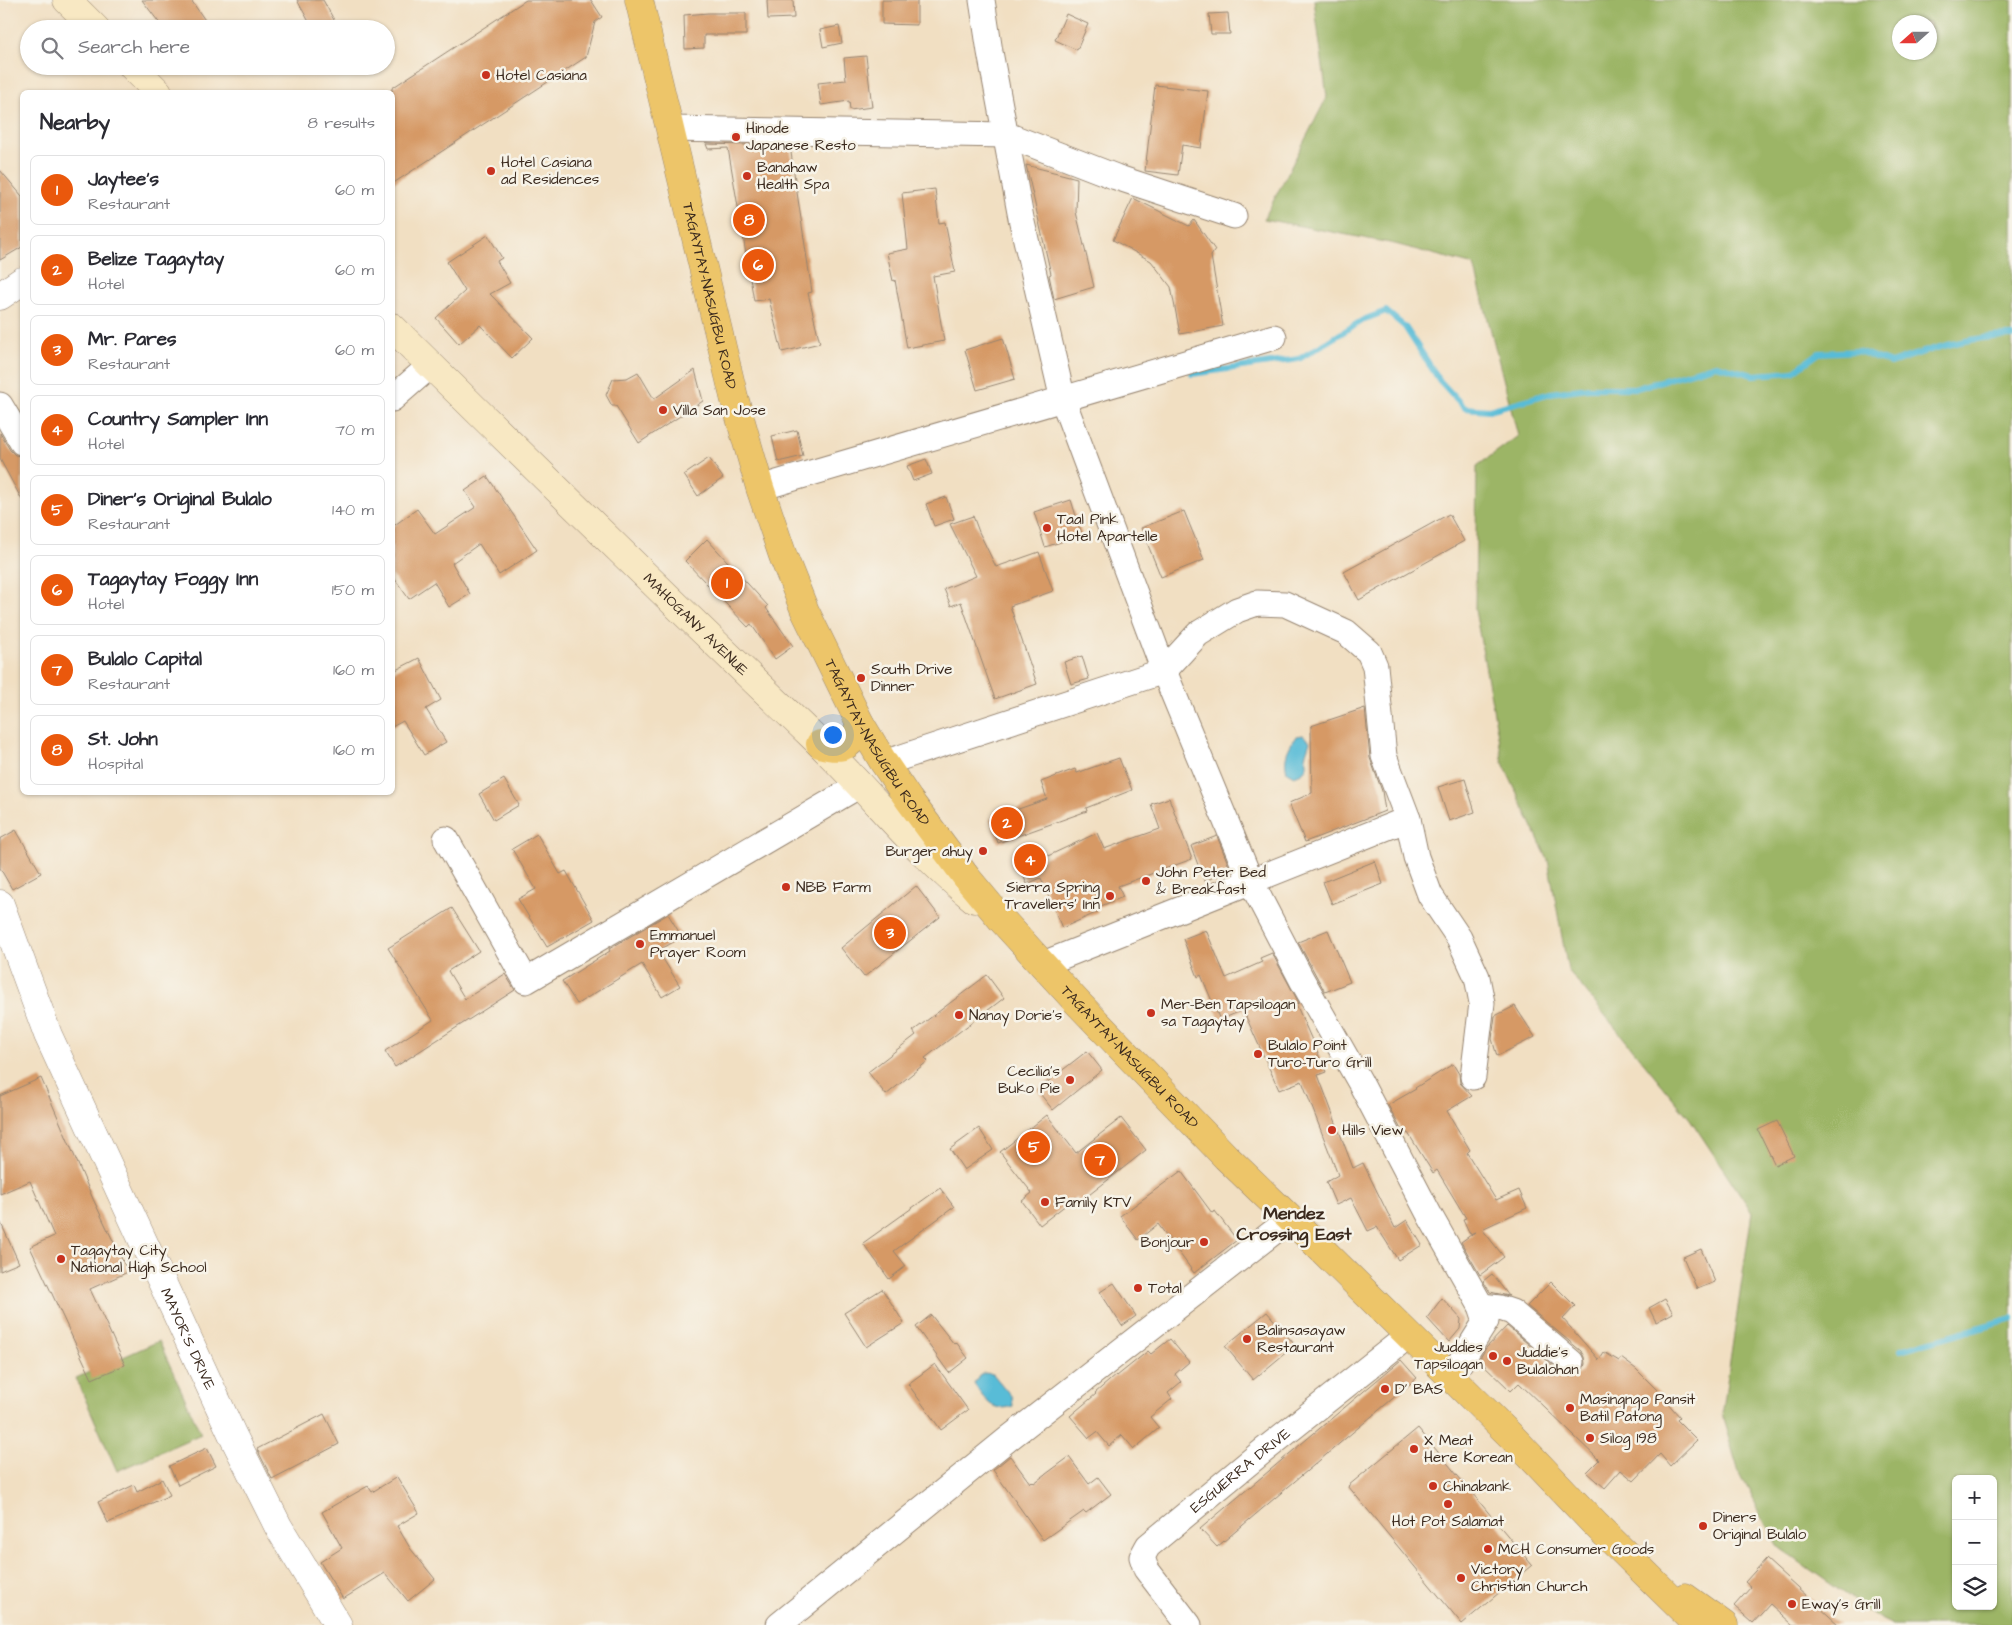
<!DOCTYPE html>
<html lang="en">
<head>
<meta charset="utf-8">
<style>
	:root { --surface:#fff; --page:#f7f7f7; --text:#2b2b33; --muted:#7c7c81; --line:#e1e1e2; --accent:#ea580c }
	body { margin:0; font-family:"Architects Daughter",sans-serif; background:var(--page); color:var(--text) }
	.controls { position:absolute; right:15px; bottom:15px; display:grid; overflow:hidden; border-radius:8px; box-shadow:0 1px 4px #0004 }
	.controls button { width:45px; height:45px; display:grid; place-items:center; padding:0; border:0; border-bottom:1px solid var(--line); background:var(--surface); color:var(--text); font:25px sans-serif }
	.compass { position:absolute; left:1892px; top:15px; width:45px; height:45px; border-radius:50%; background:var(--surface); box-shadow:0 1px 4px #0004; rotate:249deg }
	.you { position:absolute; left:832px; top:734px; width:18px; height:18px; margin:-12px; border:4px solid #fff; border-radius:50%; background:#1a73e8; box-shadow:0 0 0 8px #1a73e833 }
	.badge { display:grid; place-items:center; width:32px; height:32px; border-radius:50%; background:var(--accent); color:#fff; font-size:16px; font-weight:700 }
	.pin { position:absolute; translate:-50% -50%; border:2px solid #fff; box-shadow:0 1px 5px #0006 }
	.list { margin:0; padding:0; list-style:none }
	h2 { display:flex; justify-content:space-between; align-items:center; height:65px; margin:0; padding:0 20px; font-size:21px }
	h2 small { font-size:16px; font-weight:400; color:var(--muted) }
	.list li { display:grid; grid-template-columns:32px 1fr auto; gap:15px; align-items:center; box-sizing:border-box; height:70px; margin:0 10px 10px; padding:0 10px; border:1px solid var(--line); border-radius:8px }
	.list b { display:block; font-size:19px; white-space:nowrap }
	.list p { margin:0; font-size:16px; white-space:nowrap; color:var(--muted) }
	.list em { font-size:16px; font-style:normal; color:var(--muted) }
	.icon { flex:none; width:28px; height:28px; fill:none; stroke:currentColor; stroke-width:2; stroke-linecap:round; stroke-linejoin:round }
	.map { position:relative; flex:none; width:2012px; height:1625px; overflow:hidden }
	.search { position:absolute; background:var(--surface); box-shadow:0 1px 4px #0004; left:20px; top:20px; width:375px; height:55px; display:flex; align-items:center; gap:12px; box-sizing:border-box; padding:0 18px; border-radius:28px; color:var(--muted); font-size:19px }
	.panel { position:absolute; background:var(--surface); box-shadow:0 1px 4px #0004; left:20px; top:90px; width:375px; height:705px; border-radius:8px }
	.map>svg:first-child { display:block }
	.forest { fill:#9cb566; stroke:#6c7042; fill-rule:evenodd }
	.water { fill:#59bcd7; stroke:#4a737a }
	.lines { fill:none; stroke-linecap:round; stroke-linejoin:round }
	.stream { stroke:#59bcd7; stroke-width:6 }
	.building { fill:#d69965 }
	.minor-casing { stroke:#968470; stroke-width:27 }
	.tertiary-casing { stroke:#968470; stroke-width:29 }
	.secondary-casing { stroke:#968470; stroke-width:29 }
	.primary-casing { stroke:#968470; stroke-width:29 }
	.minor { stroke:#fff; stroke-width:25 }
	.tertiary { stroke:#fff; stroke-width:28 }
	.secondary { stroke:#f8e8c3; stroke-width:28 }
	.primary { stroke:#edc569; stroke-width:28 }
	.poi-dot { fill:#c8321e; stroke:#f7f3e8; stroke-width:2 }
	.labels { text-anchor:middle; stroke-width:5; stroke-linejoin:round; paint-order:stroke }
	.poi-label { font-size:15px; fill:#3b2a1e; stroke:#f7f3e8; text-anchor:start }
	.street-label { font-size:15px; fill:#3b2a1e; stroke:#f7f3e8 }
	.quarter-label { font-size:18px; font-weight:bold; fill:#3b2a1e; stroke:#f7f3e8 }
</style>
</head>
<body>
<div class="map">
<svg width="2012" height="1625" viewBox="0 0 2012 1625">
	<rect width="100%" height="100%" fill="#f7f3e8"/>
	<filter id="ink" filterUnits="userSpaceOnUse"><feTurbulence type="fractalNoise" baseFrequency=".02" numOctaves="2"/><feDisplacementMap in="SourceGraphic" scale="10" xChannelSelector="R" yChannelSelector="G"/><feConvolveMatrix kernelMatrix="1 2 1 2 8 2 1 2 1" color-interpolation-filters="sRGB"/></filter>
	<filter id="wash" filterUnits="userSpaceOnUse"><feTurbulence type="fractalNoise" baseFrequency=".0096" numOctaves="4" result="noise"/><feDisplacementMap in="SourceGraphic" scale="20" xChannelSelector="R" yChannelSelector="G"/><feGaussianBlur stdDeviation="1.12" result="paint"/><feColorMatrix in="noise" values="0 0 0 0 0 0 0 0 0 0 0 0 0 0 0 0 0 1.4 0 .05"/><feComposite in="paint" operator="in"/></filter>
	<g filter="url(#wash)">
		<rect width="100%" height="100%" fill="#f1dfc2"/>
		<!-- forest -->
		<path class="forest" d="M1314,0H2012V1625H1893L1880,1619L1777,1546L1738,1469L1722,1416L1752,1212L1690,1119L1568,970L1548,860L1503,763L1475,610L1477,466L1518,436L1474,265L1395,244L1264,219L1327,97ZM1900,22H1930V52H1900ZM1956,1479H1993V1606H1956Z
			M159,1341L201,1434L117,1471L76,1378Z"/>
		<!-- water -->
		<path class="water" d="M1303,735L1310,741L1305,756C1310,767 1306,772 1294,776L1287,772C1283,757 1288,749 1296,736Z
			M984,1373L993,1374L1012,1397L1013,1406C992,1413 985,1400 974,1384L979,1376Z"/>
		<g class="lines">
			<!-- stream -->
			<path class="stream" d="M1192,374L1299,359L1363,320L1386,311L1405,327L1440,381L1465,408L1489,410L1551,393L1588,388H1637L1716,365L1753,375L1793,372L1819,353L1858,351L1891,363C1930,349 1971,336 2012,336
				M1900,1350L2012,1318"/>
		</g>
		<g id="blocks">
			<!-- building -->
			<path class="building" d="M142,0H191L211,29H164Z
				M297,0H323L339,29H313Z
				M526,0H591L602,17L595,22L586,57L392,184V88Z
				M767,0H793L794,18L768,19Z
				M882,0H917V25L882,24Z
				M708,13H746V35H704V48L685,49L684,15Z
				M1228,13L1230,34H1211L1209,14Z
				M1066,14L1088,24L1077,50L1055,40Z
				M839,26L842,43L823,47L820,30Z
				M866,56L872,107L850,110L849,101L821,105L818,83L846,80L844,58Z
				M1155,85L1208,91L1201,148L1182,145L1178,175L1145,171Z
				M706,144L790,146L812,292L808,293L820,343L782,352L769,299L754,301L728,148L708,149Z
				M1026,165L1077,178L1076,212L1094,287L1054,299L1049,275L1051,274Z
				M0,170L22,196V247L0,260Z
				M935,189L939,223L945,222L955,272L933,276L944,341L907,348L895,280L893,281L887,253L908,249L902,193Z
				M1133,198L1189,226L1194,220L1215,250L1211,256L1223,326L1180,334L1171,287L1151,261L1113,240Z
				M488,235L502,258L497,261L510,283L490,294L533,338L512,358L480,325L459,344L436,318L465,291L447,262Z
				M1003,338L1015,379L977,390L965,350Z
				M695,370L703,401L639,443L616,406H612L606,395L613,379L627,378L638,372L654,399Z
				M797,430L803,456L778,462L772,436Z
				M0,433L10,450L15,455L22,456V500L0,459Z
				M709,458L723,478L698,496L684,475Z
				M926,459L932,474L913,481L907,466Z
				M487,476L537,550L499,575L479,544L452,563L470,594L449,607L434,582L409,599L392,575V527L417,509L435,534L476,507L465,491Z
				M946,497L954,519L934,526L926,504Z
				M1071,500L1082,535L1045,547L1034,512Z
				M1184,511L1204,560L1161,577L1141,528Z
				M1449,514L1464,541L1359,600L1344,572Z
				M973,516L979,532L996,567L1039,552L1053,591L1010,606L1037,684L995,699L961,602L951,606L944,589L976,576L950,524Z
				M707,539L768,606L766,608L793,646L775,659L751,624L748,627L685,561Z
				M1082,656L1089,679L1071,684L1064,662Z
				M419,658L441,700L426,709L446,742L424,755L403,721L392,727V672Z
				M1365,708L1370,758L1382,791L1385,811L1305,842L1289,803L1312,793L1311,726Z
				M1119,758L1132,790L1086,808L1087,811L998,843L990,819L1047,799L1041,782L1075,769L1077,773Z
				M504,779L519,805L494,820L479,794Z
				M1465,779L1475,812L1449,821L1438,787Z
				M1169,798L1192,859L1118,886L1123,897L1096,908L1098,912L1062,928L1041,878L1027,884L1020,869L1097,833L1104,849L1160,829L1151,804Z
				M16,830L41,873L12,889L0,868V839Z
				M537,834L560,874L566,871L594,920L547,947L518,899L536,889L512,849Z
				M1217,836L1231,871L1204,881L1191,846Z
				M1375,861L1383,884L1332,904L1323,882Z
				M916,886L940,917L864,977L841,948Z
				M452,908L479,951L448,971L465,999L505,974L515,990L395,1067L385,1051L433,1020L388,948Z
				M668,914L682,937L658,951L680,986L662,997L642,964L577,1004L562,981L610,951L609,949Z
				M1206,930L1226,978L1262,962L1260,958L1272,953L1299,1003L1296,1004L1326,1072L1318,1075L1353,1168L1363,1163L1395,1228L1407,1220L1422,1245L1398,1260L1377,1227L1368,1231L1351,1198L1336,1205L1326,1182L1338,1175L1302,1081L1279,1090L1243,1010L1220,1020L1201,975L1198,977L1183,939Z
				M1328,930L1350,982L1325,992L1298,942Z
				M987,975L1004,998L925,1058L928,1061L886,1095L868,1072L916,1035L913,1031Z
				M1515,1006L1535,1037L1497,1056L1492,1039L1495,1016Z
				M1087,1051L1102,1070L1053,1110L1037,1090Z
				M1453,1064L1459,1074L1460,1083L1472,1096L1447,1111L1470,1150L1467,1153L1496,1200L1519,1190L1527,1208L1482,1229L1504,1257L1480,1275L1461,1242L1475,1232L1470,1234L1463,1219L1466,1218L1437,1170L1433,1173L1408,1133L1404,1135L1388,1105L1416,1089L1415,1088Z
				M41,1078L93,1199L128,1272L90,1289L125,1365L92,1379L30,1247L54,1236L30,1181L0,1194V1096Z
				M1047,1115L1076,1153L1121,1118L1146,1150L1080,1202L1076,1197L1040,1225L1022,1201L1032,1193L1000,1152Z
				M1777,1121L1794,1156L1775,1165L1758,1130Z
				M979,1128L993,1150L964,1170L950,1149Z
				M1181,1171L1212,1213L1215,1211L1237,1240L1194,1273L1158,1224L1138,1240L1120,1216Z
				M940,1188L954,1207L894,1251L906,1266L889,1279L863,1243Z
				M0,1221L19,1263L0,1271Z
				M1701,1249L1715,1282L1697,1289L1683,1257Z
				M1492,1274L1509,1296L1490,1292L1483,1281Z
				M1551,1282L1575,1306L1563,1319L1599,1360L1604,1352L1619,1361L1621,1358L1636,1369L1666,1399L1665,1400L1680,1417L1677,1420L1697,1440L1670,1466L1660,1454L1634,1481L1621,1470L1605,1488L1587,1472L1599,1460L1519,1383L1511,1391L1479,1360L1486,1348L1507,1326L1562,1373L1568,1376H1575L1582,1372L1585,1364L1584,1357L1581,1351L1527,1306Z
				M1114,1283L1136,1316L1122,1326L1100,1292Z
				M882,1289L904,1323L866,1347L844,1313Z
				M1442,1298L1461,1319L1460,1329L1449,1342L1427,1318Z
				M1665,1299L1673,1313L1656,1322L1649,1308Z
				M1267,1312L1295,1345L1253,1380L1225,1346Z
				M931,1315L954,1344L956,1342L968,1358L949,1373L916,1327Z
				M1170,1339L1189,1362L1175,1374L1181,1382L1168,1393L1172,1399L1150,1417L1159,1428L1134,1449L1122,1435L1109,1446L1097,1432L1089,1438L1070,1416L1096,1394L1095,1393L1116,1375L1117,1376L1148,1351L1151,1354Z
				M1401,1360L1417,1378L1217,1547L1200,1529Z
				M935,1364L968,1410L941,1430L908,1384Z
				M324,1414L339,1444L272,1479L257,1449Z
				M1418,1428L1532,1565L1462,1624L1348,1486Z
				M207,1448L216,1466L178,1485L169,1466Z
				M1010,1456L1030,1483L1032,1481L1034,1483L1069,1457L1089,1484L1098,1477L1111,1494L1086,1513L1084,1511L1043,1540L993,1470Z
				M397,1477L419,1513L397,1526L410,1548L435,1579L408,1601L385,1573L343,1599L320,1562L342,1548L322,1512L368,1486L372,1492Z
				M162,1479L170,1495L108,1523L98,1502L134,1485L137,1492Z
				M1766,1559L1839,1625H1793L1770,1604L1753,1623L1734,1606L1751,1587L1745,1582Z"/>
		</g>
	</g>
	<g filter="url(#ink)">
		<use href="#blocks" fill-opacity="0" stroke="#968470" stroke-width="1"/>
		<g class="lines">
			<!-- minor casing -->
			<g class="minor-casing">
				<g id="minor">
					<path d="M982,0L990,52L1021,218L1063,400L1164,671L1251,882L1302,980L1360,1082L1430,1216L1481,1306L1486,1321L1451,1377"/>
					<path d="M670,129L1007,135L1116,177L1234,216"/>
					<path d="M392,399L431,365"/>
					<path d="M0,405L22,442"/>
					<path d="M760,488L1274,337"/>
					<path d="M884,763L1164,671L1198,634L1237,610L1257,603L1285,604L1346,632L1369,652L1375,666L1384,756L1408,819L1416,857L1430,895L1459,938L1477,977L1482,1003L1473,1077"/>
					<path d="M446,839L526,981L860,785"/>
					<path d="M1043,964L1408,819"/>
					<path d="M1481,1306L1500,1308L1512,1312L1571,1362"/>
					<path d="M779,1625L1008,1439L1290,1219"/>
					<path id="s1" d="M1189,1625L1146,1569L1142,1557L1148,1546L1263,1451L1408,1336"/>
				</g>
			</g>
			<!-- tertiary casing -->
			<g class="tertiary-casing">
				<g id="tertiary">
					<path d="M0,296L22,281"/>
					<path id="s2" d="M0,904L48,1035L233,1436L278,1526L338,1625"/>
				</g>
			</g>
			<!-- secondary casing -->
			<g class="secondary-casing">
				<g id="secondary">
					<path d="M67,0L96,29"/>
					<path d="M132,66L158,92"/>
					<path id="s3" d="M392,327C531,464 671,601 812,736C867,789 915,851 974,899"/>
				</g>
			</g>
			<!-- primary casing -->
			<g class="primary-casing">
				<g id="primary">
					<path id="s4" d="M639,0L734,397L760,488L783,556L805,611L860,723L884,763L909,800L967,878L1002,920L1076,1001L1226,1157L1305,1233L1513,1438L1594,1523L1698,1625"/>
					<path d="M820,744C843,751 854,746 860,723"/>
					<path d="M1685,1597L1724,1625"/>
				</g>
			</g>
			<!-- minor -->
			<use href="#minor" class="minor"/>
			<!-- tertiary -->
			<use href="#tertiary" class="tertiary"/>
			<!-- secondary -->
			<use href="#secondary" class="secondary"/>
			<!-- primary -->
			<use href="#primary" class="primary"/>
		</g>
	</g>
	<!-- markers -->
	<g class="poi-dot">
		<circle cx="486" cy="75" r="5"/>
		<circle cx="736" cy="137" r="5"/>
		<circle cx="491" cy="171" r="5"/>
		<circle cx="747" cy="176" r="5"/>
		<circle cx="663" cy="410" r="5"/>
		<circle cx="1047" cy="528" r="5"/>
		<circle cx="861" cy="678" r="5"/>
		<circle cx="983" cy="851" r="5"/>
		<circle cx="1146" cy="881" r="5"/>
		<circle cx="786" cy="887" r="5"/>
		<circle cx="1110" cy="896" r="5"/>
		<circle cx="640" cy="944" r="5"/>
		<circle cx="1151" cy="1013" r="5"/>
		<circle cx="959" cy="1015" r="5"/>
		<circle cx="1258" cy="1054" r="5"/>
		<circle cx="1070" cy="1080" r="5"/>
		<circle cx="1332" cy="1130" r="5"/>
		<circle cx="1045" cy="1202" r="5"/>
		<circle cx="1204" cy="1242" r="5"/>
		<circle cx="61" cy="1259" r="5"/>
		<circle cx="1138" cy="1288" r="5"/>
		<circle cx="1247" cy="1339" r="5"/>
		<circle cx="1493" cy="1356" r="5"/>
		<circle cx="1507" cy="1361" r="5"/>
		<circle cx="1385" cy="1389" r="5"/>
		<circle cx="1570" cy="1408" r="5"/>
		<circle cx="1590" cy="1438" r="5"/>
		<circle cx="1414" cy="1449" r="5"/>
		<circle cx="1433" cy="1486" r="5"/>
		<circle cx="1448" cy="1504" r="5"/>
		<circle cx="1703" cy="1526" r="5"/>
		<circle cx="1488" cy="1549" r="5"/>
		<circle cx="1461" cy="1578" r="5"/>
		<circle cx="1792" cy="1604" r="5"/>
	</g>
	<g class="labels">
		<!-- poi labels -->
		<g class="poi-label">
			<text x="496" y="80">Hotel Casiana</text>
			<text x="746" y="133">Hinode<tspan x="746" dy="17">Japanese Resto</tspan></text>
			<text x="501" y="167">Hotel Casiana<tspan x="501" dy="17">ad Residences</tspan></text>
			<text x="757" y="172">Banahaw<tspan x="757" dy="17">Health Spa</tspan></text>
			<text x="673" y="415">Villa San Jose</text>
			<text x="1057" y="524">Taal Pink<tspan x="1057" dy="17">Hotel Apartelle</tspan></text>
			<text x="871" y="674">South Drive<tspan x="871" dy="17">Dinner</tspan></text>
			<text x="973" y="856" text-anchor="end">Burger ahuy</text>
			<text x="1156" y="877">John Peter Bed<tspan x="1156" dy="17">&amp; Breakfast</tspan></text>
			<text x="796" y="892">NBB Farm</text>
			<text x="1100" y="892" text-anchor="end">Sierra Spring<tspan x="1100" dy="17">Travellers' Inn</tspan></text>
			<text x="650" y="940">Emmanuel<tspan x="650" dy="17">Prayer Room</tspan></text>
			<text x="1161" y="1009">Mer-Ben Tapsilogan<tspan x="1161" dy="17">sa Tagaytay</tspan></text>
			<text x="969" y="1020">Nanay Dorie's</text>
			<text x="1268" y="1050">Bulalo Point<tspan x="1268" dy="17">Turo-Turo Grill</tspan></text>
			<text x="1060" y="1076" text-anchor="end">Cecilia's<tspan x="1060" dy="17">Buko Pie</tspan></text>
			<text x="1342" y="1135">Hills View</text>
			<text x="1055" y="1207">Family KTV</text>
			<text x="1194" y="1247" text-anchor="end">Bonjour</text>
			<text x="71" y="1255">Tagaytay City<tspan x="71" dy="17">National High School</tspan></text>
			<text x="1148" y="1293">Total</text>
			<text x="1257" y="1335">Balinsasayaw<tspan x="1257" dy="17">Restaurant</tspan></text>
			<text x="1483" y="1352" text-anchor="end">Juddies<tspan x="1483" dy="17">Tapsilogan</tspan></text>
			<text x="1517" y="1357">Juddie's<tspan x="1517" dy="17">Bulalohan</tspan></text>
			<text x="1395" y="1394">D' BAS</text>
			<text x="1580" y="1404">Masingngo Pansit<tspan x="1580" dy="17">Batil Patong</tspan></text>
			<text x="1600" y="1443">Silog 198</text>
			<text x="1424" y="1445">X Meat<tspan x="1424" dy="17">Here Korean</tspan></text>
			<text x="1443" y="1491">Chinabank</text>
			<text x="1713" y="1522">Diners<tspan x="1713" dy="17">Original Bulalo</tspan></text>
			<text x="1448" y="1526" text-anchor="middle">Hot Pot Salamat</text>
			<text x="1498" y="1554">MCH Consumer Goods</text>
			<text x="1471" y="1574">Victory<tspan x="1471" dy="17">Christian Church</tspan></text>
			<text x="1802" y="1609">Eway's Grill</text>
		</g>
		<!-- street labels -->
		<g class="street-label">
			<text dy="5" stroke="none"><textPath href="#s4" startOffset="304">TAGAYTAY-NASUGBU ROAD</textPath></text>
			<text dy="5" stroke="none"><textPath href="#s3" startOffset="425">MAHOGANY AVENUE</textPath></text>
			<text dy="5" stroke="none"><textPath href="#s4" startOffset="784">TAGAYTAY-NASUGBU ROAD</textPath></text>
			<text dy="5" stroke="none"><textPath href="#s4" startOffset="1189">TAGAYTAY-NASUGBU ROAD</textPath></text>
			<text dy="5" stroke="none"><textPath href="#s2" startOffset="474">MAYOR'S DRIVE</textPath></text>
			<text dy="5" stroke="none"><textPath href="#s1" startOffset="215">ESGUERRA DRIVE</textPath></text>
		</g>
		<!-- quarter labels -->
		<g class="quarter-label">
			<text x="1294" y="1219">Mendez<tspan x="1294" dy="21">Crossing East</tspan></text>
		</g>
	</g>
</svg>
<div class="controls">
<button>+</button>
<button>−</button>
<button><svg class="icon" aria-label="layers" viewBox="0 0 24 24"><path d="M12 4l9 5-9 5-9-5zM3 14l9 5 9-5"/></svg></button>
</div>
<svg class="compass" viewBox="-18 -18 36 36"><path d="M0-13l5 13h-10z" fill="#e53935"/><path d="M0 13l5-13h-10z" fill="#7c7c81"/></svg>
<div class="you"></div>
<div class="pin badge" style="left:727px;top:583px">1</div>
<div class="pin badge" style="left:1007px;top:823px">2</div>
<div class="pin badge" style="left:890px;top:933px">3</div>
<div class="pin badge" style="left:1030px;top:860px">4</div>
<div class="pin badge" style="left:1034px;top:1147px">5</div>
<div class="pin badge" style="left:758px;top:265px">6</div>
<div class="pin badge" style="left:1100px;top:1160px">7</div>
<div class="pin badge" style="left:749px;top:220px">8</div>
<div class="search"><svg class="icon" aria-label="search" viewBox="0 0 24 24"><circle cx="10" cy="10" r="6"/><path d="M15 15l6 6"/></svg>Search here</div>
<section class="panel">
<h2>Nearby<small>8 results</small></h2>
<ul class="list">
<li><span class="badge">1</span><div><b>Jaytee's</b><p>Restaurant</p></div><em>60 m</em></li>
<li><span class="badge">2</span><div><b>Belize Tagaytay</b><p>Hotel</p></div><em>60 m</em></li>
<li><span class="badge">3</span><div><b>Mr. Pares</b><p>Restaurant</p></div><em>60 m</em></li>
<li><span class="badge">4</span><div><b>Country Sampler Inn</b><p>Hotel</p></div><em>70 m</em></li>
<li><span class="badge">5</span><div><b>Diner's Original Bulalo</b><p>Restaurant</p></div><em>140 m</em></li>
<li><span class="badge">6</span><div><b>Tagaytay Foggy Inn</b><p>Hotel</p></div><em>150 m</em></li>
<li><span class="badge">7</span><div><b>Bulalo Capital</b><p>Restaurant</p></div><em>160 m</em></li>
<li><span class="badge">8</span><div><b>St. John</b><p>Hospital</p></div><em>160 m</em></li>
</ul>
</section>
</div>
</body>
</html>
